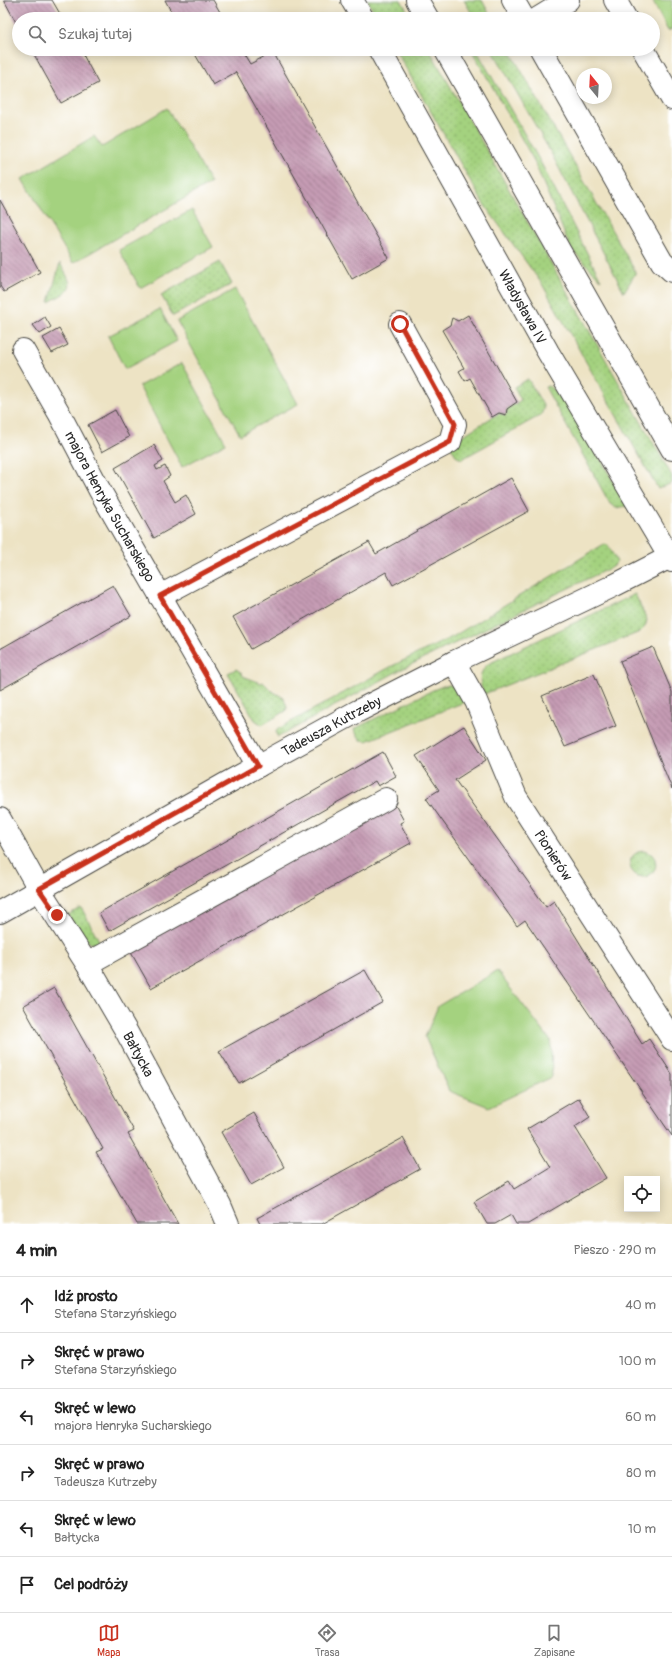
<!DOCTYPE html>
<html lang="pl">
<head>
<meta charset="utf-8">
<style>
	:root { --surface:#fff; --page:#f6f6f6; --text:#222; --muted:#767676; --line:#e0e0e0; --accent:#c8321e }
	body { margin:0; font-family:Pangolin,sans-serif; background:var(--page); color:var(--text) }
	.controls { position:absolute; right:12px; bottom:12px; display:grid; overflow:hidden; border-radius:0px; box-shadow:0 2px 10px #0003 }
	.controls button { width:36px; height:36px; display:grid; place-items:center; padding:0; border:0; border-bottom:1px solid var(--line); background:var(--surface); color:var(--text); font:20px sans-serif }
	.compass { position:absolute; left:576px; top:68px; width:36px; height:36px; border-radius:50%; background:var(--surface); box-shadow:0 2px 10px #0003; rotate:342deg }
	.stop { position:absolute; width:12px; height:12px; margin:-9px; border:3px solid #c8321e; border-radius:50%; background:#fff }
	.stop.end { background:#c8321e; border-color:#fff; box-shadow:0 1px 4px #0008 }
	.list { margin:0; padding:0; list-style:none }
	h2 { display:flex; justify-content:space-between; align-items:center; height:52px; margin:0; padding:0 16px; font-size:17px }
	h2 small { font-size:13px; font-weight:400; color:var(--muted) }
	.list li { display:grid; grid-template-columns:26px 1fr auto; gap:12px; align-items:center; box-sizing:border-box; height:56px; padding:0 16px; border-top:1px solid var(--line) }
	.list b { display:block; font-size:15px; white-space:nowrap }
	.list p { margin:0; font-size:13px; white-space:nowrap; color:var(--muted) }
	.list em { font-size:13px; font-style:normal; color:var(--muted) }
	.icon { flex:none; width:22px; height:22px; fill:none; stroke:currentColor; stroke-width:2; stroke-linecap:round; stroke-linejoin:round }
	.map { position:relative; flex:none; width:672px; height:1224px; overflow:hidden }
	.search { position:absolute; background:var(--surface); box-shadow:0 2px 10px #0003; left:12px; right:12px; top:12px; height:44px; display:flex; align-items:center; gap:10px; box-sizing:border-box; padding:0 14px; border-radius:22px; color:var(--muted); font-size:15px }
	.sheet { height:388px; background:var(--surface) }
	nav { display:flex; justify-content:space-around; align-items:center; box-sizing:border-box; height:56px; border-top:1px solid var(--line); background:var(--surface); font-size:11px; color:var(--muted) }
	nav a { display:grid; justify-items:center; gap:2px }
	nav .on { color:var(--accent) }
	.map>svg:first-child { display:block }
	.grass { fill:url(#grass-dots); stroke:#687e55 }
	.park { fill:#a4d27f; stroke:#687e55 }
	.building { fill:url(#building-back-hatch) }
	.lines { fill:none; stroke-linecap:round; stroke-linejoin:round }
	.minor-casing { stroke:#484742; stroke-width:24 }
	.minor { stroke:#fff; stroke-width:22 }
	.route { stroke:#c8321e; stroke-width:5 }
	.labels { text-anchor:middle; stroke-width:3; stroke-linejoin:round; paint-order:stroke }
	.street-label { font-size:14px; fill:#2b2b2b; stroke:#fff }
</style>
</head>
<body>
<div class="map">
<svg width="672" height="1224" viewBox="0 0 672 1224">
	<defs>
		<pattern id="grass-dots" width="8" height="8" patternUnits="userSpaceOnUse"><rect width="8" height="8" fill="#a4d27f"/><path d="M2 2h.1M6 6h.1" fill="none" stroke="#8db46e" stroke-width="1.8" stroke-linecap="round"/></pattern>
		<pattern id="building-back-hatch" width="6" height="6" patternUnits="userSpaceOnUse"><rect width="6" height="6" fill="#c59bb4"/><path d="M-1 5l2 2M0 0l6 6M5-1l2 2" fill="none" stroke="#a07f93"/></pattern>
	</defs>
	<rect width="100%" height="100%" fill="#fff"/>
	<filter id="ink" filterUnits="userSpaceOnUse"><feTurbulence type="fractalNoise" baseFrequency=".025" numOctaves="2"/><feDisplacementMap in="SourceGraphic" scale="8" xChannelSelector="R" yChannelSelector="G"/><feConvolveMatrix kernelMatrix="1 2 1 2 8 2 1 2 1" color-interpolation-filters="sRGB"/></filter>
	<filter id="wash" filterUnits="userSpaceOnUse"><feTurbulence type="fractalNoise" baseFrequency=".012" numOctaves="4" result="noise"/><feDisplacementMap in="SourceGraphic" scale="16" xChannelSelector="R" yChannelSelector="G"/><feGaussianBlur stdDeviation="0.9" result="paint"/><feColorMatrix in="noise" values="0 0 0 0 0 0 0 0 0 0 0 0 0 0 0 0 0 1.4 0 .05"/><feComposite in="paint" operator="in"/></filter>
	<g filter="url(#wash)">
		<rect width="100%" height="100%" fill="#ede3c4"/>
		<!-- grass -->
		<path class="grass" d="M367,0H401L412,19H378Z
			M464,0H482L492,19H475Z
			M395,49H429L672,476V483L658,489L542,284L483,203Z
			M471,49H476L541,163L601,280L571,249L533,159Z
			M492,49H509L635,271V274L624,292L551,153Z
			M220,262L232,284L173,316L161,295Z
			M60,263C74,288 75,288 49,302Z
			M528,379L544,407L541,415L462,459L457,457L449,444L499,413L506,415L507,409L521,400L514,387Z
			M548,386L565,396L627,506L616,508L610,504L545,387Z
			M604,544L608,545L617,562L612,567L400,670L282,735L278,737L277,736L276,731L278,729L392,666L454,636Z
			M635,594L647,620L645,627L640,632L484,694C479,683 478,673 488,664Z
			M236,669L242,673L243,676L261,683L263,682L272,691L284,698L287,707L286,711L262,725L255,720L228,673Z
			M450,685L457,688L467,701L367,741L361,740L354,730V729L433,690L443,686Z
			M630 864a13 13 0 1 1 26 0a13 13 0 1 1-26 0Z
			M80,908L82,909L102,946C81,943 77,932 68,915Z"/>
		<!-- park -->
		<path class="park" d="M656,0H672V29L668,31L653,2Z
			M167,108L211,183L73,263L23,179L94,136L102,147Z
			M192,210L213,247L140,288L119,250Z
			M235,289L298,404L240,435L177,321Z
			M160,309L177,341L125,369L108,336Z
			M182,363L226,443L182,467L139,386Z
			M497,971L551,1041L552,1077L489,1107L449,1091L425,1037L438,1006Z"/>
		<g id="blocks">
			<!-- building -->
			<path class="building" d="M4,0H52L63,19H19V28Z
				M165,0H213L224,19H175Z
				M31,49H80L98,83L61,103Z
				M192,49H241L250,64L273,52L389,258L352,279L236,72L213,85Z
				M0,200L40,272L4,292L0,286Z
				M468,315L517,402L507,409L506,415L499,413L492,417L470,378L465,381L459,371L464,368L442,330L450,325L452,318L458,321Z
				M45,317L51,327L40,334L33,325Z
				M59,329L68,345L52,353L43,338Z
				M115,410L129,437L102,452L88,425Z
				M154,445L163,461L155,466L157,470L165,466L170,476L163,481L175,502L186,495L196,514L154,538L115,468Z
				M511,478L529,511L393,585L386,572L251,649L233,617L369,542L376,554Z
				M113,585L131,616L0,690V649Z
				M653,647L672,692V789L620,661Z
				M594,674L616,726L565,747L542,696Z
				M464,726L486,760L455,780L546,907L554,901L642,1044L649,1039L672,1074V1136L525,920L517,926L426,798L439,790L416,756Z
				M383,752L396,776L378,786L375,781L109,931L99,913Z
				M393,801L404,821L400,823L411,843L151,988L129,949Z
				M365,970L383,1002L239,1083L219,1051Z
				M54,988L134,1131L128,1134L178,1224H137L96,1152L103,1149L23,1006Z
				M579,1098L590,1117L575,1127L606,1178L528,1224H516L511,1215L495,1224H487L474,1202L509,1181L514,1189L550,1167L527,1129Z
				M254,1113L284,1167L251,1185L221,1132Z
				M403,1138L420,1169L322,1224H260L257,1218Z"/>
		</g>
	</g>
	<g filter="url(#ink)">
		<use href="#blocks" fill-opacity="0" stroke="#484742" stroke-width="1"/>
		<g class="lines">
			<!-- minor casing -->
			<g class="minor-casing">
				<g id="minor">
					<path d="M352,0L363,19"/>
					<path d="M417,0L428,19"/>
					<path d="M513,0L524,19"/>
					<path d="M615,0L626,19"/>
					<path d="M537,19L568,0"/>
					<path id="s1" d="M379,49L548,352L672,561"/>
					<path d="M445,49L672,449"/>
					<path d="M541,49L662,262L672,271"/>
					<path d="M643,49L672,99"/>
					<path id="s2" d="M23,350L59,413L99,489L258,766"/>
					<path d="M160,596L450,442L455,424L400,324"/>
					<path id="s3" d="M454,662L476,701L516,797L672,1039"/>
					<path id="s4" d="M0,819L39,889L87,964L125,1029L220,1205L228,1224"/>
					<path id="s5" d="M0,912L227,783L358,711L454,662L615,585L672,556"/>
					<path d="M87,964L386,799"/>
				</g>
			</g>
			<!-- minor -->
			<use href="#minor" class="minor"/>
		</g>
	</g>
	<g class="lines" filter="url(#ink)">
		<!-- route -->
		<path class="route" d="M57,915L39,889L258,766L160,596L450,442L455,424L400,324"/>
	</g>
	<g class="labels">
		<!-- street labels -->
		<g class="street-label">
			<text dy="5" stroke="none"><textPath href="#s1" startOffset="295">Władysława IV</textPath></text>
			<text dy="5" stroke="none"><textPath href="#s2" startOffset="179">majora Henryka Sucharskiego</textPath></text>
			<text dy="5" stroke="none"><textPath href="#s5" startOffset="380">Tadeusza Kutrzeby</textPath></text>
			<text dy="5" stroke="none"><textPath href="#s3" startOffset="218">Pionierów</textPath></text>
			<text dy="5" stroke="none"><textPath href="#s4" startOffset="273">Bałtycka</textPath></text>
		</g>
	</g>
</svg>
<div class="controls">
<button><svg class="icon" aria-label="locate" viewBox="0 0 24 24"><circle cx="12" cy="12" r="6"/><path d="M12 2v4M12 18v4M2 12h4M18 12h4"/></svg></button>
</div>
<svg class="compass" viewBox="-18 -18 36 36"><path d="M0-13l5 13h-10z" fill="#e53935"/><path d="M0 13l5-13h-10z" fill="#767676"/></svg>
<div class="stop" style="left:400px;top:324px"></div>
<div class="stop end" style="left:57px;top:915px"></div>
<div class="search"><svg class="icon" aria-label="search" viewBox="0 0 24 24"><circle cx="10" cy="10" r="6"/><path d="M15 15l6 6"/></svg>Szukaj tutaj</div>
</div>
<section class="sheet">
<h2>4 min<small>Pieszo · 290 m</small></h2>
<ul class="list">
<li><svg class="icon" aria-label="ahead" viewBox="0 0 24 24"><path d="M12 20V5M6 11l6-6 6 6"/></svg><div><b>Idź prosto</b><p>Stefana Starzyńskiego</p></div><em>40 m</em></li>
<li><svg class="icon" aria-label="right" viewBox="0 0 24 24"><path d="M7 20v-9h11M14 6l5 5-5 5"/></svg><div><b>Skręć w prawo</b><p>Stefana Starzyńskiego</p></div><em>100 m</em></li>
<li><svg class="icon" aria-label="left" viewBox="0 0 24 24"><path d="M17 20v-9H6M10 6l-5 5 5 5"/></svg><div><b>Skręć w lewo</b><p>majora Henryka Sucharskiego</p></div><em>60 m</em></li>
<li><svg class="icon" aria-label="right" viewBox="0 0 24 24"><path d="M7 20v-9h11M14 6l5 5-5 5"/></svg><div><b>Skręć w prawo</b><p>Tadeusza Kutrzeby</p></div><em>80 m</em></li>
<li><svg class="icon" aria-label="left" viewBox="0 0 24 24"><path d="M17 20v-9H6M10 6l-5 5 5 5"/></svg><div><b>Skręć w lewo</b><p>Bałtycka</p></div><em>10 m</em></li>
<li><svg class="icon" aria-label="arrive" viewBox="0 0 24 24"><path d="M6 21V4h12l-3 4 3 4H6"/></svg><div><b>Cel podróży</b></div></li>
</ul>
</section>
<nav>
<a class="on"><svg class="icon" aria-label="map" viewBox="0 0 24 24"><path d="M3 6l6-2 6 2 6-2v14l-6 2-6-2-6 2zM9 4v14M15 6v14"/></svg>Mapa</a>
<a><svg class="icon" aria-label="directions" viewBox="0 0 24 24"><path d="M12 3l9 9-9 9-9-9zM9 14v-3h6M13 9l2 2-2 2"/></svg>Trasa</a>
<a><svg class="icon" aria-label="saved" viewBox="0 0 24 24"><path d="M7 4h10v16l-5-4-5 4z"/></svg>Zapisane</a>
</nav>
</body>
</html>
